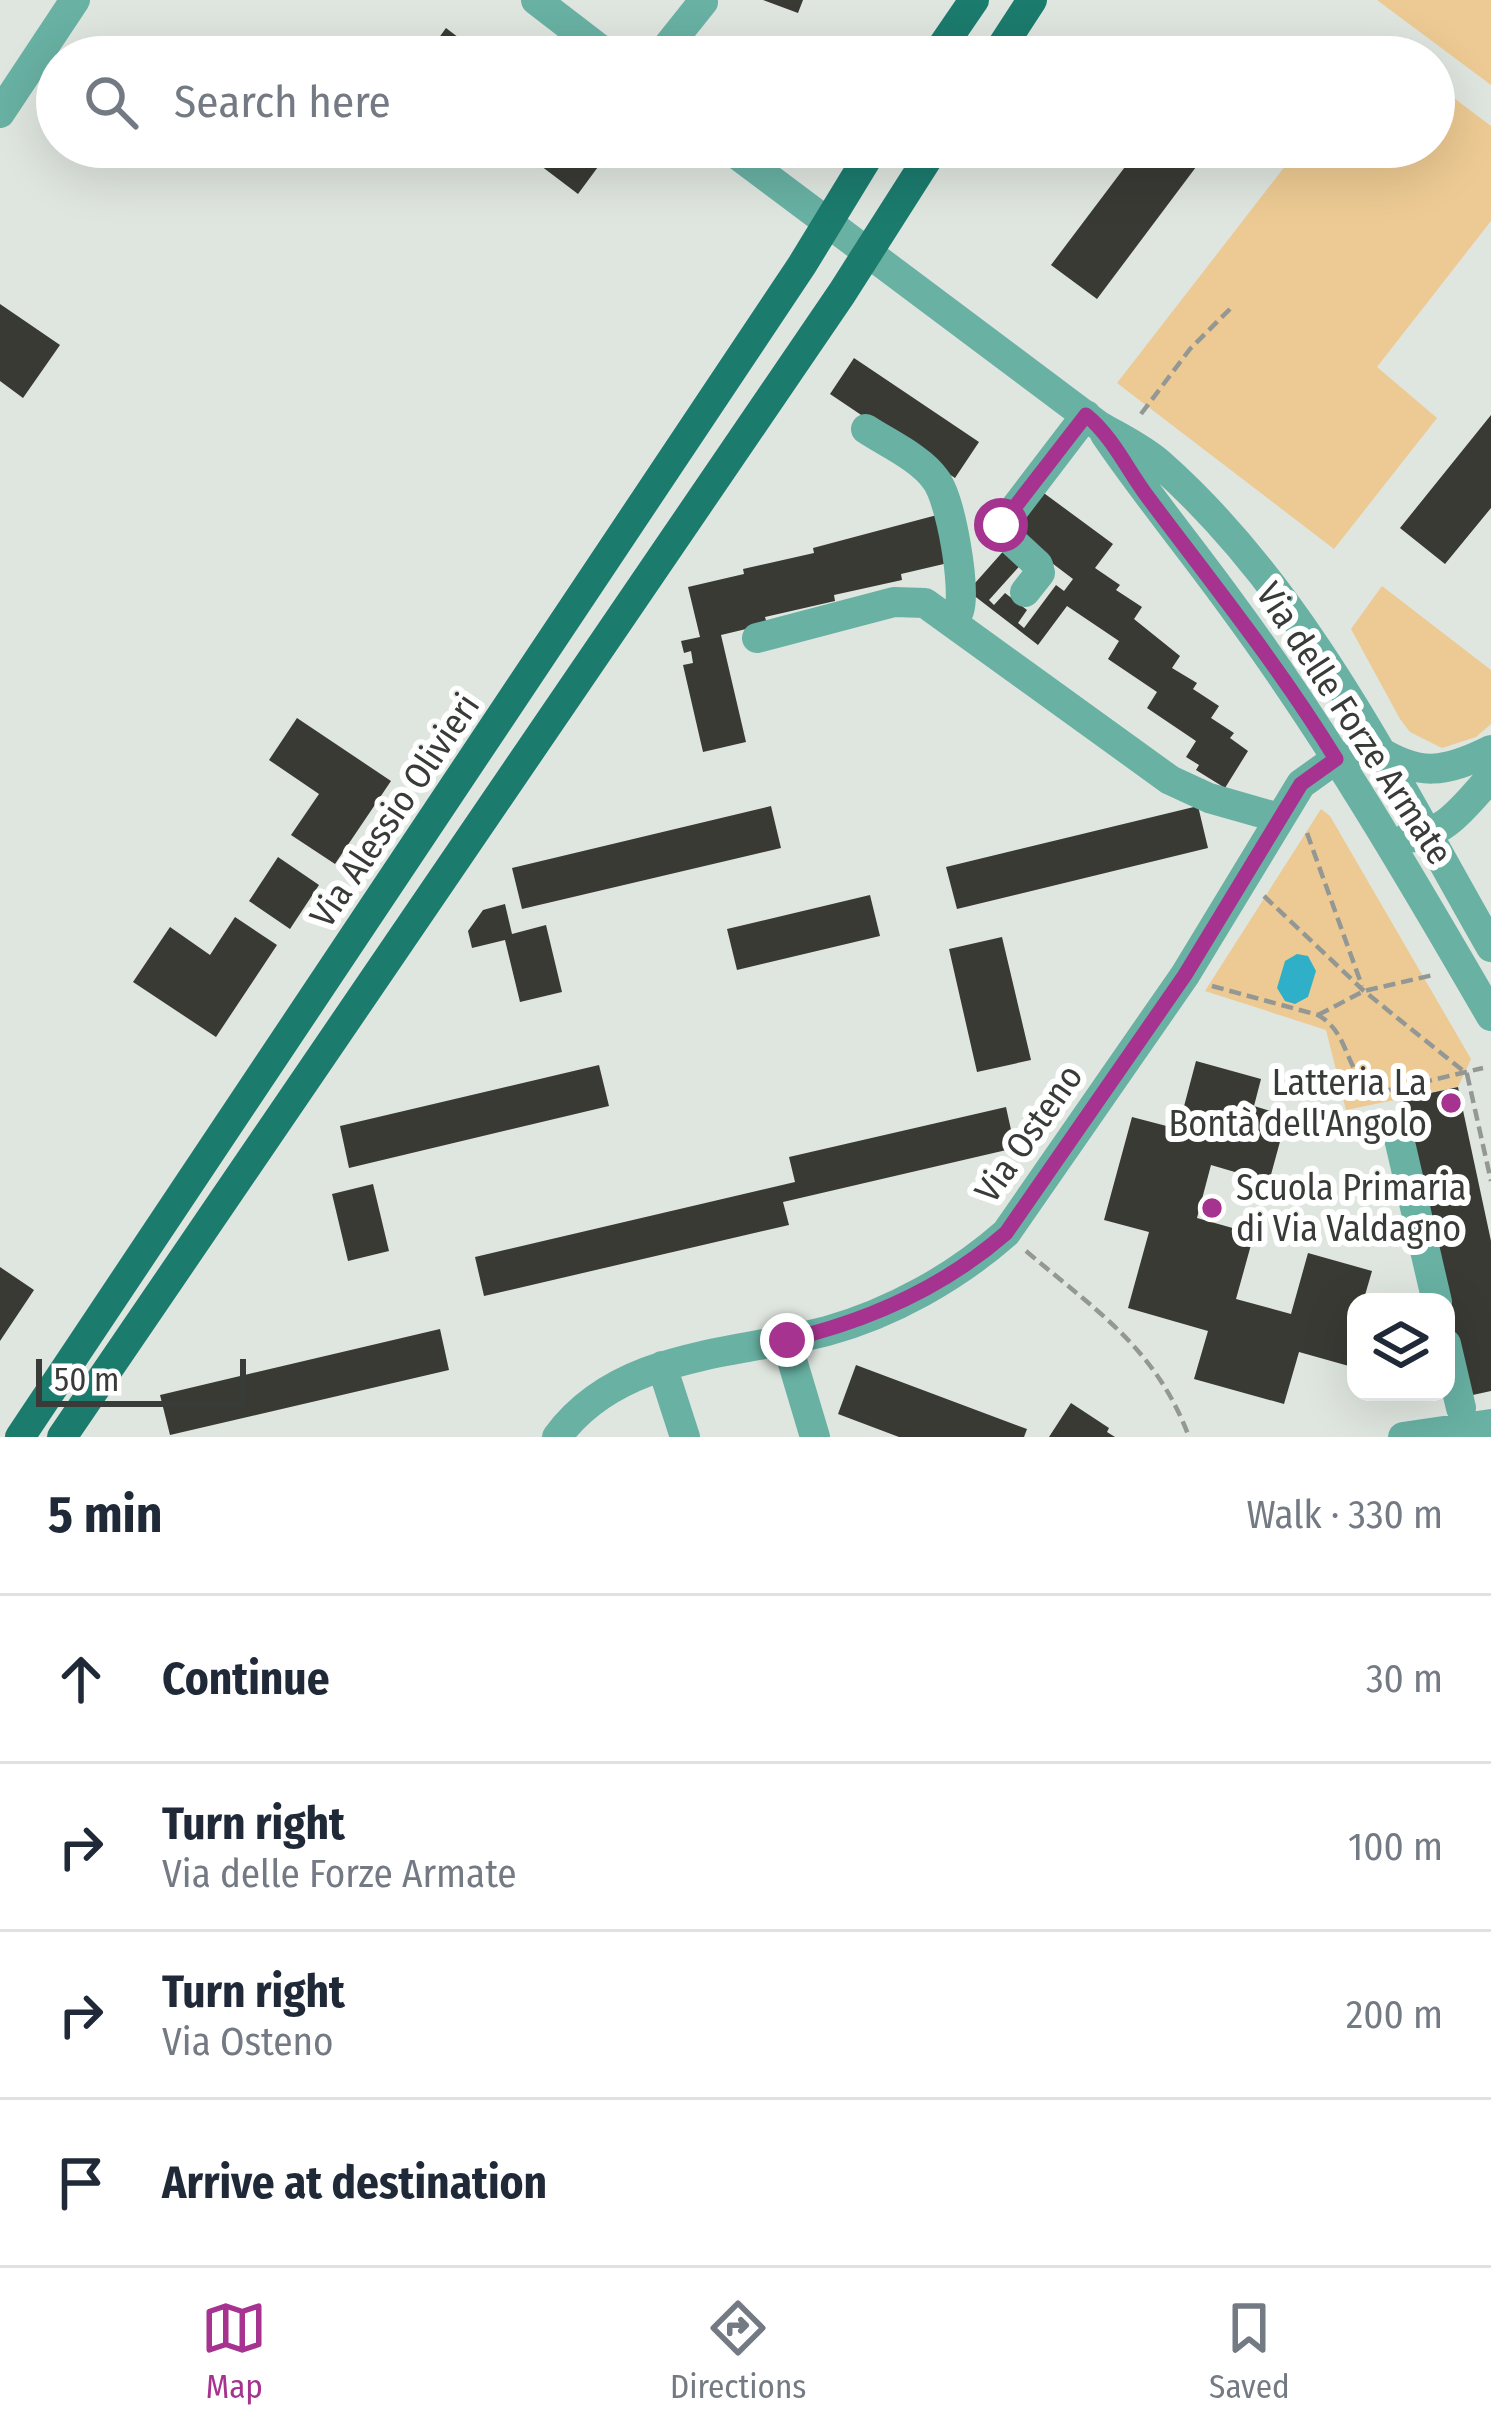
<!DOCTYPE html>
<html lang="en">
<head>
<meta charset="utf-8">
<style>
	:root { --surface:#fff; --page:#f6f6f7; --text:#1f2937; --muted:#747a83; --line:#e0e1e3; --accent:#a6338f }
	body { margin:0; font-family:"Fira Sans Condensed",sans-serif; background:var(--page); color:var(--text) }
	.controls { position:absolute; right:36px; bottom:36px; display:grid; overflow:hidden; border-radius:24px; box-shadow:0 12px 48px #0002 }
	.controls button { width:108px; height:108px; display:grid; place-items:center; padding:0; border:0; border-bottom:3px solid var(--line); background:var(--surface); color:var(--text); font:60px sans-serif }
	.scale { position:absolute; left:36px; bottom:30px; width:210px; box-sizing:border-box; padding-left:12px; border:6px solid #393b39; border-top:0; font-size:33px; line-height:42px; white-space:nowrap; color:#393b39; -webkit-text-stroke:9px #fff; paint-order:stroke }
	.stop { position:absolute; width:36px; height:36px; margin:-27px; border:9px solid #a6338f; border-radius:50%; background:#fff }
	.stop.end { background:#a6338f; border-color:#fff; box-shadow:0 3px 12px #0008 }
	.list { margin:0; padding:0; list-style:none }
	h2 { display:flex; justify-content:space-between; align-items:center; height:156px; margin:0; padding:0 48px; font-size:51px }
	h2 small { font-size:39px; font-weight:400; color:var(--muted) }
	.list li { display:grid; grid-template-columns:78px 1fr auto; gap:36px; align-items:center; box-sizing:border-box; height:168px; padding:0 48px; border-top:3px solid var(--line) }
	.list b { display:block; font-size:45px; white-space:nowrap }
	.list p { margin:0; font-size:39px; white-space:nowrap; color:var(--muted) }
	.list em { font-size:39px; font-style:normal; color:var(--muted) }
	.icon { flex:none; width:66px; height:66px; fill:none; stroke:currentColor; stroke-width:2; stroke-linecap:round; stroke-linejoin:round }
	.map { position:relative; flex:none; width:1491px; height:1437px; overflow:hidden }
	.search { position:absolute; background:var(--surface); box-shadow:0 12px 48px #0002; left:36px; right:36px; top:36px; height:132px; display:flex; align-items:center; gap:30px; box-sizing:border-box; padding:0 42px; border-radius:66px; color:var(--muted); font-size:45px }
	.sheet { height:828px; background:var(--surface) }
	nav { display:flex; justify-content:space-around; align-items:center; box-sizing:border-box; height:168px; border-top:3px solid var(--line); background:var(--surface); font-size:33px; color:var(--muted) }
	nav a { display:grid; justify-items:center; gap:6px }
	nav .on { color:var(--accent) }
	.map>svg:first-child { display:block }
	.green { fill:#edca93 }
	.water { fill:#30afc8 }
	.building { fill:#393a34 }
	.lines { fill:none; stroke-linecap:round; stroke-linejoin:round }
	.path { stroke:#949894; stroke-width:4.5; stroke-dasharray:12 6; stroke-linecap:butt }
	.minor { stroke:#68b1a3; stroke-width:30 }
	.major { stroke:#1b7b6d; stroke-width:30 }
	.route { stroke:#a6338f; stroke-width:15 }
	.poi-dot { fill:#a6338f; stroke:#fff; stroke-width:4.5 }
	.labels { text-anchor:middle; stroke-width:12; stroke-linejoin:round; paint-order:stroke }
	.street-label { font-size:36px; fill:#393b39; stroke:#fff }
	.poi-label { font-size:36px; fill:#393b39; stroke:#fff; text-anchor:end }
</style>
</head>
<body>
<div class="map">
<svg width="1491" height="1437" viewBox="0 0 1491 1437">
	<rect width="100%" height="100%" fill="#dfe5df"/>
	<!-- green -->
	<path class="green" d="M1377,0H1491V85Z
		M1434,83L1491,126V221L1377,367L1437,418L1334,549L1117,383L1300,147H1434Z
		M1382,586L1491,670V724L1476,737L1442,748L1410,732L1400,719L1351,629Z
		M1321,809L1330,816L1471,1059L1458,1087L1346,1110L1326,1030L1205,991Z"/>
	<!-- water -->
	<path class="water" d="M1297,954L1308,956L1316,971L1308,997L1295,1004L1285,1001L1277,988L1285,961Z"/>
	<!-- building -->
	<path class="building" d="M763,0H803L798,13Z
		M446,28L484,57H425Z
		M516,147H603L609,152L578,194Z
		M1140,147H1211L1097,299L1051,265Z
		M0,304L60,345L23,398L0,381Z
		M854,358L979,442L955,478L830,394Z
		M1491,415V508L1445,564L1400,528Z
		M1037,488L1113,544L1095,568L1120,585L1116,590L1142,607L1134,619L1180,656L1172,668L1197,683L1193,689L1219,706L1211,718L1234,733L1230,738L1248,751L1225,788L1196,770L1199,765L1186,757L1196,741L1147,708L1157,692L1108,659L1119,641L1067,606L1038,645L968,591L1007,547L1025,560L989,600L994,605L1005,593L1027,610L1018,623L1024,628L1056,585L1064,591L1073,579L1007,529Z
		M937,515L948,563L901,574L902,580L834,595L835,601L765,617L767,624L721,635L746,742L703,752L683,665L693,663L691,651L684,653L681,641L700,637L688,587L744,574L743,569L814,553L813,548Z
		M297,718L391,781L335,864L291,835L319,794L269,760Z
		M771,806L781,848L522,909L512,868Z
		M1198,806L1208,848L957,909L946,867Z
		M278,857L319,885L290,929L249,901Z
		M870,895L880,936L737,970L727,929Z
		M505,904L512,934L546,925L562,992L520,1002L505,940L472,948L468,931L483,910Z
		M235,917L277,945L216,1037L133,982L170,927L210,955Z
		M1002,937L1031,1060L977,1072L949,949Z
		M1196,1061L1261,1079L1254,1106L1287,1116L1269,1182L1211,1165L1197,1218L1254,1234L1236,1299L1291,1314L1308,1253L1372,1271L1363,1302H1356V1368L1299,1352L1284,1404L1194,1379L1208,1331L1128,1308L1149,1232L1104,1220L1132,1117L1178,1129Z
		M599,1065L609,1106L349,1168L340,1126Z
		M1458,1087L1491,1241V1391L1468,1396L1403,1099Z
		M1006,1107L1015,1148L783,1202L789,1225L484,1296L475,1257L795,1182L789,1157Z
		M373,1184L389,1251L348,1261L332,1194Z
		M0,1267L34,1290L0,1341Z
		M440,1329L449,1370L170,1435L160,1395Z
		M856,1365L1027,1429L1024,1437H899L838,1414Z
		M1071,1403L1109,1428L1107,1432L1115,1437H1049Z"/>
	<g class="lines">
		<!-- path -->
		<path class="path" d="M1141,414L1190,349L1230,309
			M1307,833L1362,986
			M1264,896L1364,991L1467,1074L1491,1181
			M1212,986L1318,1015C1348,1032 1344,1064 1367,1086L1390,1090L1483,1068
			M1318,1015L1364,991L1433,975
			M1026,1251C1095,1310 1156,1348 1189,1437"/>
		<!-- minor -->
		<path class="minor" d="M536,0L610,57
			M659,57L703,2L700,0
			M0,113L75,0
			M727,147L1098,425C1118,437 1142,448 1160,464C1306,593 1395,780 1491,947
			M866,429C887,443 921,458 936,480C951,500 966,588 959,611L946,617
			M1105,434C1145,493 1190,547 1231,604C1327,734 1410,876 1491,1016
			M1025,592L1040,573L1038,565L999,529L1086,415
			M757,638L894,602L925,603L1170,780L1209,798L1279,818
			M1376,749C1419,777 1445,773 1491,750
			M1407,838C1446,835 1466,804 1491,777
			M1398,1134L1437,1302
			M786,1340L815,1437
			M1446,1344L1461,1408
			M662,1366L685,1437
			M557,1437C619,1352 735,1355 827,1331C892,1313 956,1277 1006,1233L1185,975L1301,784L1336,759L1376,749
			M1403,1437L1491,1424"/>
		<!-- major -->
		<path class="major" d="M935,57L974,0
			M995,57L1032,0
			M20,1437L802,265L874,147
			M62,1437L842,293L935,147"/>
	</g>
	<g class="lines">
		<!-- route -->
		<path class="route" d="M787,1340C868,1321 943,1288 1006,1233L1185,975L1301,784L1336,759C1279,666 1212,583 1147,496C1127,469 1112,436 1086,415L1001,525"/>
	</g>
	<!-- markers -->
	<g class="poi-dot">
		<circle cx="1451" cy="1103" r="12"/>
		<circle cx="1212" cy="1208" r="12"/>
	</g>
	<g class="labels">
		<!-- street labels -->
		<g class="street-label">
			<text transform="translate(1355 723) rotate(57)" y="13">Via delle Forze Armate</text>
			<text transform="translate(394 810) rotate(-56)" y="13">Via Alessio Olivieri</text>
			<text transform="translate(1028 1133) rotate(-55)" y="13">Via Osteno</text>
		</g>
		<!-- poi labels -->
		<g class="poi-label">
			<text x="1427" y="1095">Latteria La<tspan x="1427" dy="41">Bontà dell'Angolo</tspan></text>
			<text x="1236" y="1200" text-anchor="start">Scuola Primaria<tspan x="1236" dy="41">di Via Valdagno</tspan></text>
		</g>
	</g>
</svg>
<div class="controls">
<button><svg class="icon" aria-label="layers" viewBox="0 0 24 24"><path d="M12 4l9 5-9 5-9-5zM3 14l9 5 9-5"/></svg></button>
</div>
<div class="scale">50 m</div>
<div class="stop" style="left:1001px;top:525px"></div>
<div class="stop end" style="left:787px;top:1340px"></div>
<div class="search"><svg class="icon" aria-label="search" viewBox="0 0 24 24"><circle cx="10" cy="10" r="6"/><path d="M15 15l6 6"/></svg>Search here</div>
</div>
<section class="sheet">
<h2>5 min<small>Walk · 330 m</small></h2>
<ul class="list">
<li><svg class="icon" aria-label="ahead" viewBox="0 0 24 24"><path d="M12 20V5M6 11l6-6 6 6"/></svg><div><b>Continue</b></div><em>30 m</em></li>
<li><svg class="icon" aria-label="right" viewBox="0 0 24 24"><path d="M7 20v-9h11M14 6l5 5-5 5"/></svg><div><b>Turn right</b><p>Via delle Forze Armate</p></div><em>100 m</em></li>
<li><svg class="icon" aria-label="right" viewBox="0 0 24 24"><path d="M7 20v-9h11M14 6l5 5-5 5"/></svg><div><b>Turn right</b><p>Via Osteno</p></div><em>200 m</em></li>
<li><svg class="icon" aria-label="arrive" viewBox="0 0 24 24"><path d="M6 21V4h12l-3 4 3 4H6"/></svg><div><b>Arrive at destination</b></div></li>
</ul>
</section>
<nav>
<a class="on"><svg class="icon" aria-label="map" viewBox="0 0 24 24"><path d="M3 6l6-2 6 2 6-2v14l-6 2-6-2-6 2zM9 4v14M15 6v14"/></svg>Map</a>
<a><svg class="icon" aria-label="directions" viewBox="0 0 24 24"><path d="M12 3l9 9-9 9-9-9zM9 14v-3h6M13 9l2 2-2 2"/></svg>Directions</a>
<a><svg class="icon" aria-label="saved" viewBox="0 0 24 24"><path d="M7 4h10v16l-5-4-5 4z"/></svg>Saved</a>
</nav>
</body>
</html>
